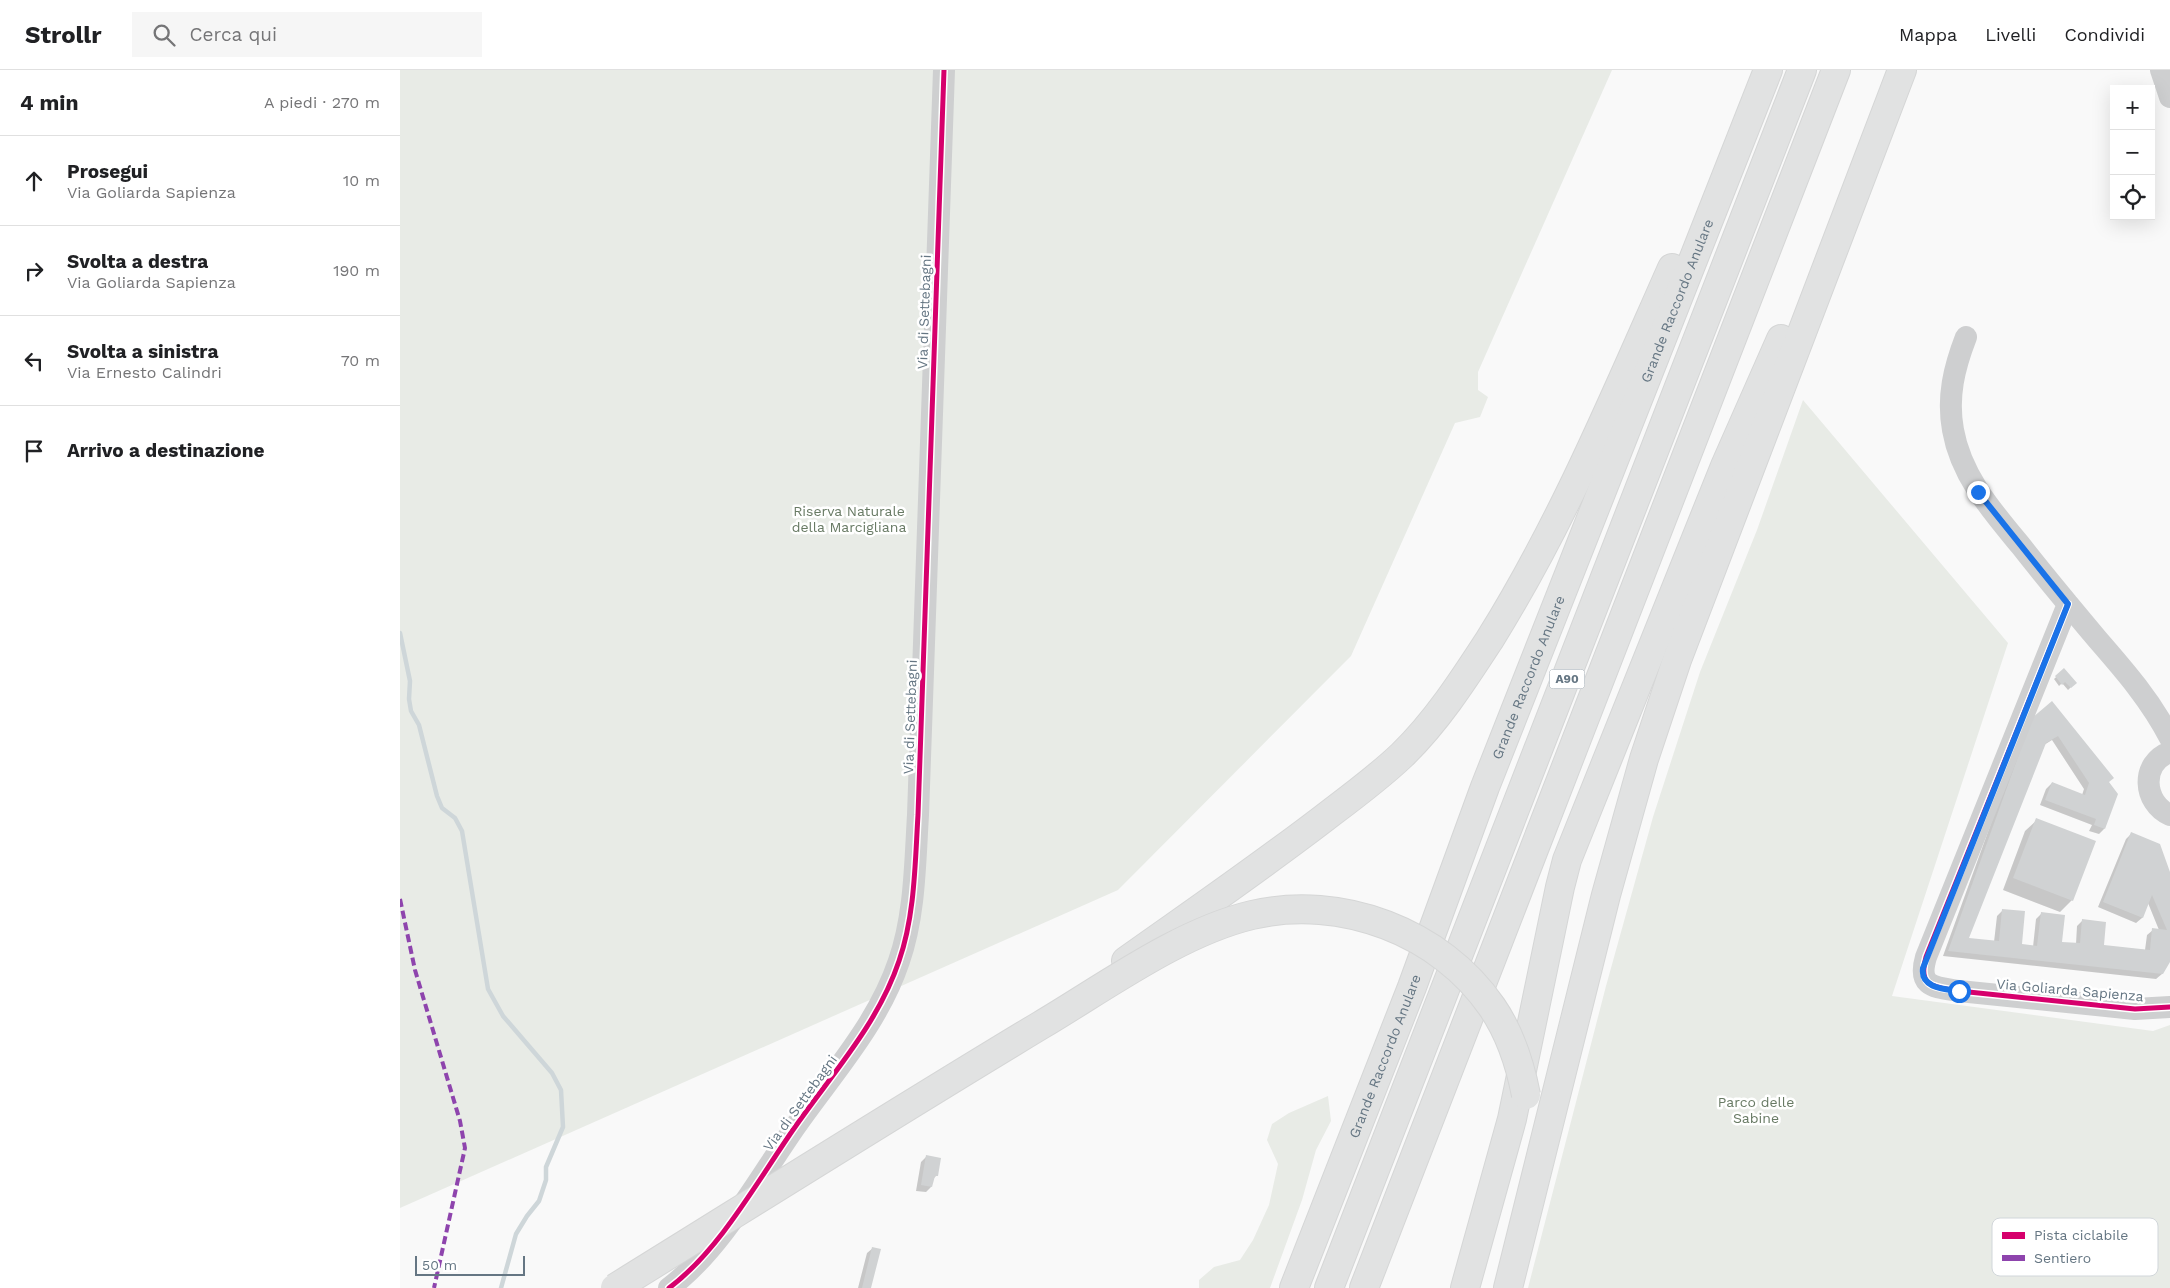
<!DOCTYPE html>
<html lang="it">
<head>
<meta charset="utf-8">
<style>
	:root { --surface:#fff; --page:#f6f6f6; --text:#202124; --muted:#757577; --line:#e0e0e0 }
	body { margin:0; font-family:"Work Sans",sans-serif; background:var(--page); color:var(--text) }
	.controls { position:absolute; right:15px; top:15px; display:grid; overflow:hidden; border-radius:0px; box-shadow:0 5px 20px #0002 }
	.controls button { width:45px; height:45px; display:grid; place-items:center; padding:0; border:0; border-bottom:1px solid var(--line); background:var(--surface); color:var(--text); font:25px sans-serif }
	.scale { position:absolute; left:15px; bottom:12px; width:110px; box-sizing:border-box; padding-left:5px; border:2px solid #657683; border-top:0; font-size:14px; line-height:18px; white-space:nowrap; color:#657683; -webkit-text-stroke:4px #fff; paint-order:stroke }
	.stop { position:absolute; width:15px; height:15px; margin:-11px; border:4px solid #1a73e8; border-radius:50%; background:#fff }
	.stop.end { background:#1a73e8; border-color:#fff; box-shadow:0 1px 5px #0008 }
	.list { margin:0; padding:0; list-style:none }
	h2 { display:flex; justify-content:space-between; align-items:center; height:65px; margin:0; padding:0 20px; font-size:21px }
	h2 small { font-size:16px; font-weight:400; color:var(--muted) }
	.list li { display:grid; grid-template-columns:32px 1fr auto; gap:15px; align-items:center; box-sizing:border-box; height:90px; padding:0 20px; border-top:1px solid var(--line) }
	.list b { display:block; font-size:19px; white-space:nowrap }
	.list p { margin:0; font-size:16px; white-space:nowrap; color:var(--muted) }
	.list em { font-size:16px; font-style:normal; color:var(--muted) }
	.icon { flex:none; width:28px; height:28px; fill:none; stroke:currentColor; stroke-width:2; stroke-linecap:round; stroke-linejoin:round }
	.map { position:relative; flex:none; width:1770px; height:1218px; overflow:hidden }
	header { display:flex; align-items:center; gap:30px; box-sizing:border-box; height:70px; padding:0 25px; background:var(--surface); border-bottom:1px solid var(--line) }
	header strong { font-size:24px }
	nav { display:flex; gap:28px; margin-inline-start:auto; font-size:18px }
	.search { width:350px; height:45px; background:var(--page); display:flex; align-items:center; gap:12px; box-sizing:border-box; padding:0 18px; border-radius:0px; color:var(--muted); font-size:19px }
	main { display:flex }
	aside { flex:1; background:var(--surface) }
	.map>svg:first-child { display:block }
	.green { fill:#e8ebe6 }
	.shadow { fill:#0003 }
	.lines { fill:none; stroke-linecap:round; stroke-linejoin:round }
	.stream { stroke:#ced6d9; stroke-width:4.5 }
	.building { fill:#d0d2d3 }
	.highway-casing { stroke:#d5d6d6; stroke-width:30 }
	.minor { stroke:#cecfd0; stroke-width:22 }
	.highway { stroke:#e1e2e2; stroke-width:28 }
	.highway-bridge-casing { stroke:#d5d6d6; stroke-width:30; stroke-linecap:butt }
	.highway-bridge { stroke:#e1e2e2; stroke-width:28 }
	.quiet { stroke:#8e44ad; stroke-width:4; stroke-dasharray:8 4; stroke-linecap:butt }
	.cycleway-casing { stroke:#fff; stroke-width:8 }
	.cycleway { stroke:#d6006c; stroke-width:5 }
	.route { stroke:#1a73e8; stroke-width:6 }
	.labels { text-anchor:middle; stroke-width:5; stroke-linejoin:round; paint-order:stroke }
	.shield { fill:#fff; stroke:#939fa8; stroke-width:1 }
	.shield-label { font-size:12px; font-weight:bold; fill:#657683 }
	.street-label { font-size:14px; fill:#657683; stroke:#fff }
	.park-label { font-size:14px; fill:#687a64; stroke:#fff }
	.key { fill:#fff; stroke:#d1d6da; stroke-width:1 }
	.key-label { font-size:14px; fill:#657683 }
</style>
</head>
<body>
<header>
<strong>Strollr</strong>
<div class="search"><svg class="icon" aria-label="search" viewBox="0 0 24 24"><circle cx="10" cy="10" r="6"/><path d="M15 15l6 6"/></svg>Cerca qui</div>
<nav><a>Mappa</a><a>Livelli</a><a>Condividi</a></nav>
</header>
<main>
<aside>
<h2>4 min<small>A piedi · 270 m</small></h2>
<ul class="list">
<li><svg class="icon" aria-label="ahead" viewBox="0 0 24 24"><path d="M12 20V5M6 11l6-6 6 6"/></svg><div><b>Prosegui</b><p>Via Goliarda Sapienza</p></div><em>10 m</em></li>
<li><svg class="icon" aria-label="right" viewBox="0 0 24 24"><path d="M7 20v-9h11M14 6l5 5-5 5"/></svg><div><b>Svolta a destra</b><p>Via Goliarda Sapienza</p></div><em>190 m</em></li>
<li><svg class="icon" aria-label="left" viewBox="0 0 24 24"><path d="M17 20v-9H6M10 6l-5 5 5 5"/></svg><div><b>Svolta a sinistra</b><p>Via Ernesto Calindri</p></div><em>70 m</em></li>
<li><svg class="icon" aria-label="arrive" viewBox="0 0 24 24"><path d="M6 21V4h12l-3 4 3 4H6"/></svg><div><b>Arrivo a destinazione</b></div></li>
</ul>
</aside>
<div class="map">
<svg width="1770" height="1218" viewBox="0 0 1770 1218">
	<rect width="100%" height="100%" fill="#f9f9f9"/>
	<!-- green -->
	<path class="green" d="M0,0H1212L1078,302V320L1088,327L1080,347L1055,353L951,586L718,820L0,1138Z
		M1403,330L1608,573L1492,926L1753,961L1770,955V1218H1128L1206,916L1253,747L1300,602L1357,460Z
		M928,1026L931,1051L916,1080L902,1130L870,1218H799V1210L814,1197L840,1190L853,1170L869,1135L878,1094L867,1070L872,1054L889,1043Z"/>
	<!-- shadow -->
	<path class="shadow" d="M1664,600L1675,613L1668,620L1662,613L1659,616L1654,609Z
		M1652,633L1707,713L1704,759L1699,764L1689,761L1692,755L1640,735L1646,719L1652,713L1682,725L1684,719L1652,670L1644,675L1567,869L1594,872L1597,846L1603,840L1621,875L1633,877L1636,849L1641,844L1661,873L1676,874L1677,856L1683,850L1703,876L1745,880L1747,865L1753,860H1759L1748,833L1742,848L1736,853L1698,837L1726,769L1731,764L1770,806V889L1762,904L1756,909L1543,886L1627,654Z
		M1637,750L1672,830L1660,842L1603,820L1625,761Z
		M526,1087L536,1106L533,1109L531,1117L526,1122L516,1121L521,1092Z
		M473,1178L479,1180L469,1218H458L467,1183Z"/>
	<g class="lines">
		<!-- stream -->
		<path class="stream" d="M0,563L10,611L9,629L11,641L19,655L37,726L42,738L55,748L62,761L88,919L103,946L152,1003L161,1020L163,1057L146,1097V1110L139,1131L127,1146L116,1164L101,1218"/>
	</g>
	<!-- building -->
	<path class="building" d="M1664,598L1677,613L1671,618L1665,612L1662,615L1655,606Z
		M1652,631L1714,708L1709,712L1718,724L1705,759L1694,755L1696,749L1645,730L1652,712L1685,725L1689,713L1658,666L1646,673L1569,868L1599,871L1602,839L1625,841L1622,874L1637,876L1641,842L1665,845L1662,872L1680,873L1682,849L1706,852L1704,875L1750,880L1752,858L1767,860L1752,825L1743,848L1703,832L1731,762L1760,774L1770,802V892L1763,904L1548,881L1632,648Z
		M1636,748L1696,771L1673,831L1613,808Z
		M526,1085L541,1088L538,1106H535L532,1117L521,1115Z
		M472,1177L481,1179L471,1218H462Z"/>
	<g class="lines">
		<!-- highway casing -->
		<g class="highway-casing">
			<g id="highway">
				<path d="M726,891C795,842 865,794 932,742C956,724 981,705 1002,685C1037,651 1064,609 1090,569C1163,452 1216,324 1272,198"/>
				<path id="s1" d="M894,1218L1012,917L1085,717L1368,0"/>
				<path d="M929,1218L1402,0"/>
				<path d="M964,1218L1436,0"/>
				<path d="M1065,1218L1112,1049L1160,817L1167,790L1325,396L1381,269"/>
				<path d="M1108,1218L1206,825L1244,689L1277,590L1502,0"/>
			</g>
		</g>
		<!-- minor -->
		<path class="minor" d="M1761,0L1770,27
			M1566,267C1554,298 1547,327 1553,360C1561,406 1592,441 1621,476C1646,508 1672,539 1698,570C1725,601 1751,631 1770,668
			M1668,534L1526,887C1517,918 1535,917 1559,921L1735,939L1770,937
			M1770,682C1740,693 1743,733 1770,745
			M269,1218C320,1180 358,1110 395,1057C432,1004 478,954 499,891C515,845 515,793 518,745L544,0"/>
		<!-- highway -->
		<use href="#highway" class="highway"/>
		<!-- highway-bridge casing -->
		<g class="highway-bridge-casing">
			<path id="highway-bridge" d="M215,1218C357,1130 498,1041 641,955C705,917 780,862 852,845C941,824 1041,862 1092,937C1110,963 1120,994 1126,1025"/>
		</g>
		<!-- highway-bridge -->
		<use href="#highway-bridge" class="highway-bridge"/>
		<!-- quiet -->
		<path class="quiet" d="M0,829L15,900L60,1051L65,1078L34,1218"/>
		<!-- cycleway casing -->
		<g class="cycleway-casing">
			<path id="cycleway" d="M1668,534L1526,887C1517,918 1535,917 1559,921L1735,939L1770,937
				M269,1218C320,1180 358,1110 395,1057C432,1004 478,954 499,891C515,845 515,793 518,745L544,0"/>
		</g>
		<!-- cycleway -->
		<use href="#cycleway" class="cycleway"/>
	</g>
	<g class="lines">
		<!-- route -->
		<path class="route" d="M1559,921C1544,919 1520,918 1523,898L1668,534L1578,422"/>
	</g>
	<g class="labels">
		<!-- shield labels -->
		<rect class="shield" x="1149.5" y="599.5" width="35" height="19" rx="4"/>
		<g class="shield-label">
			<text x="1167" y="613">A90</text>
		</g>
		<!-- street labels -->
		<g class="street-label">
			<text dy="5" stroke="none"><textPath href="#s1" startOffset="1059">Grande Raccordo Anulare</textPath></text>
			<text transform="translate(524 242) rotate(-88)" y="5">Via di Settebagni</text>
			<text dy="5" stroke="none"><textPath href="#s1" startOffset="654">Grande Raccordo Anulare</textPath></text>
			<text transform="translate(510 647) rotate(-88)" y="5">Via di Settebagni</text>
			<text transform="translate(1670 920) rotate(5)" y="5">Via Goliarda Sapienza</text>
			<text dy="5" stroke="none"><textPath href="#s1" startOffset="249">Grande Raccordo Anulare</textPath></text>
			<text transform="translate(400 1033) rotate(-54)" y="5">Via di Settebagni</text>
		</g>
		<!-- park labels -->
		<g class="park-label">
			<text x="449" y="446">Riserva Naturale<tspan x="449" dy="16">della Marcigliana</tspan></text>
			<text x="1356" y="1037">Parco delle<tspan x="1356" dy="16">Sabine</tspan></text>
		</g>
	</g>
	<!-- legend -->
	<rect x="1592" y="1148" width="166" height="58" rx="8" class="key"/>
	<rect x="1602" y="1162" width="23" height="7" fill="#d6006c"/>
	<rect x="1602" y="1185" width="23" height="6" fill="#8e44ad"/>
	<g class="key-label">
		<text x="1634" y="1170">Pista ciclabile</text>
		<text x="1634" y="1193">Sentiero</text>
	</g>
</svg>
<div class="controls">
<button>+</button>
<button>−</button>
<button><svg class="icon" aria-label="locate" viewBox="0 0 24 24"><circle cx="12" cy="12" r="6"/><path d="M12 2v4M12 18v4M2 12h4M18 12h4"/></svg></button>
</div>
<div class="scale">50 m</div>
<div class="stop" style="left:1559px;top:921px"></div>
<div class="stop end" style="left:1578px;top:422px"></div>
</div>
</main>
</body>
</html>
